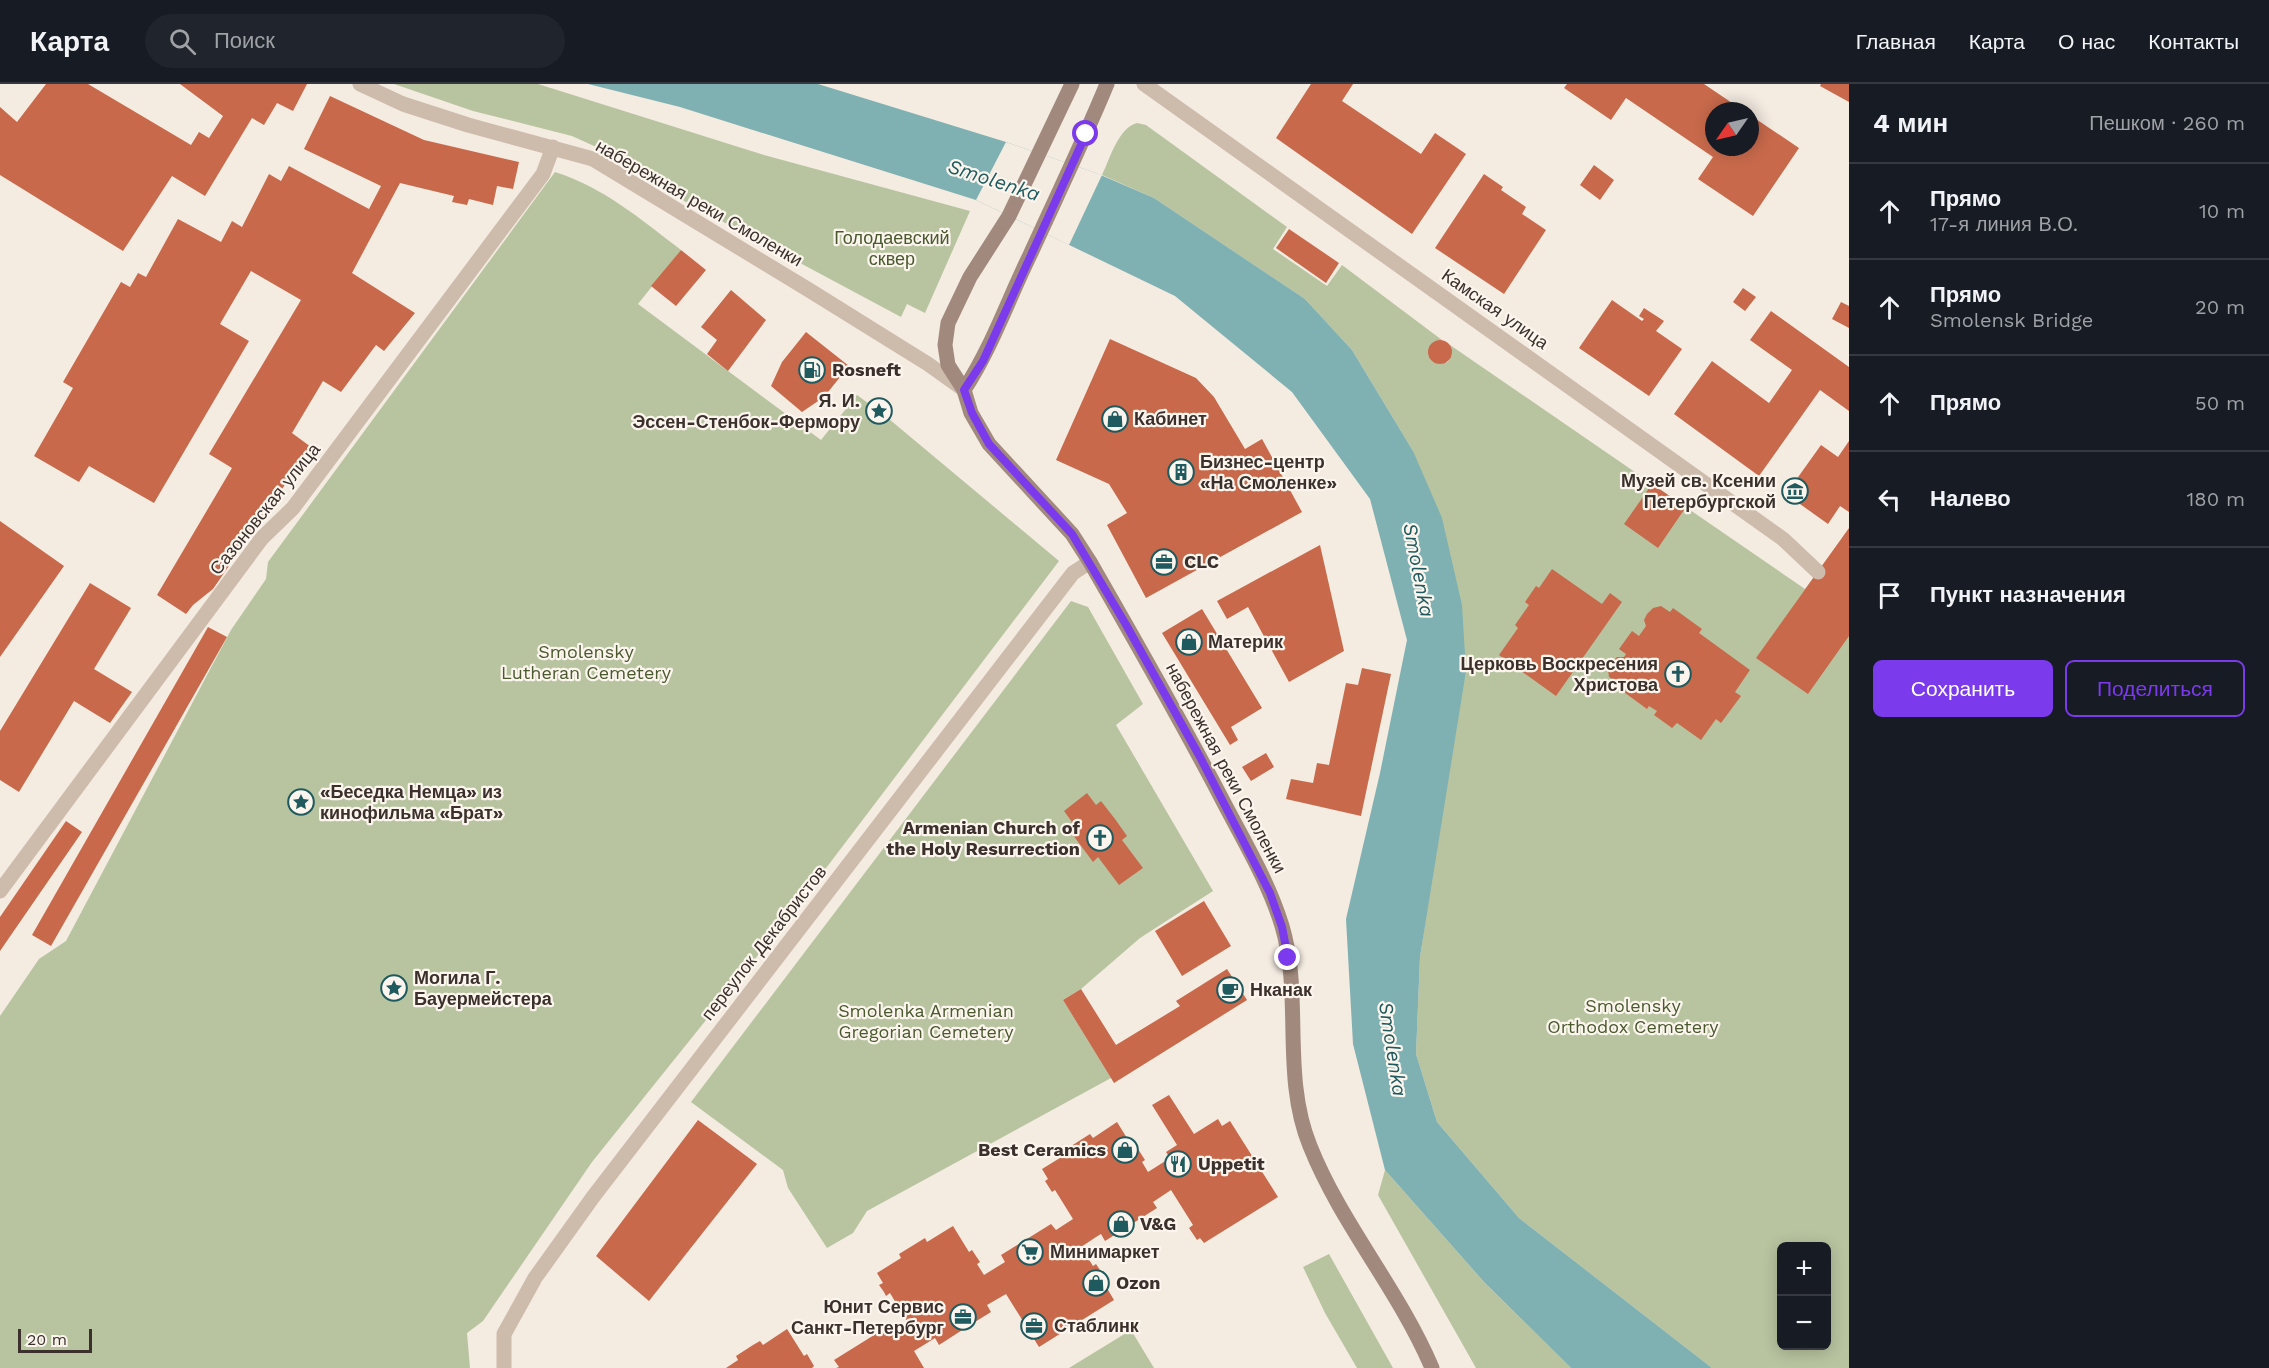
<!DOCTYPE html>
<html lang="ru">
<head>
<meta charset="utf-8">
<style>
	:root { --surface:#171b24; --page:#20242c; --text:#f1f3f6; --muted:#9ea1a6; --line:#363941; --accent:#7c3aed }
	body { margin:0; font-family:"Work Sans",sans-serif; background:var(--page); color:var(--text) }
	.controls { position:absolute; right:18px; bottom:18px; display:grid; overflow:hidden; border-radius:9px; box-shadow:0 3px 15px #0003 }
	.controls button { width:54px; height:54px; display:grid; place-items:center; padding:0; border:0; border-bottom:2px solid var(--line); background:var(--surface); color:var(--text); font:30px sans-serif }
	.compass { position:absolute; left:1705px; top:18px; width:54px; height:54px; border-radius:50%; background:var(--surface); box-shadow:0 3px 15px #0003; rotate:236deg }
	.scale { position:absolute; left:18px; bottom:15px; width:74px; box-sizing:border-box; padding-left:6px; border:3px solid #3b302b; border-top:0; font-size:16px; line-height:21px; white-space:nowrap; color:#3b302b; -webkit-text-stroke:4px #fbf5ee; paint-order:stroke }
	.stop { position:absolute; width:18px; height:18px; margin:-14px; border:4px solid #7c3aed; border-radius:50%; background:#fff }
	.stop.end { background:#7c3aed; border-color:#fff; box-shadow:0 2px 6px #0008 }
	.list { margin:0; padding:0; list-style:none }
	h2 { display:flex; justify-content:space-between; align-items:center; height:78px; margin:0; padding:0 24px; font-size:26px }
	h2 small { font-size:20px; font-weight:400; color:var(--muted) }
	.list li { display:grid; grid-template-columns:39px 1fr auto; gap:18px; align-items:center; box-sizing:border-box; height:96px; padding:0 24px; border-top:2px solid var(--line) }
	.list b { display:block; font-size:22px; white-space:nowrap }
	.list p { margin:0; font-size:20px; white-space:nowrap; color:var(--muted) }
	.list em { font-size:20px; font-style:normal; color:var(--muted) }
	.actions { display:flex; gap:12px; padding:18px 24px }
	.actions a { flex:1; padding:14px 0; border:2px solid var(--accent); border-radius:9px; text-align:center; font-size:21px; color:var(--accent) }
	.actions .main { background:var(--accent); color:#fff }
	.icon { flex:none; width:33px; height:33px; fill:none; stroke:currentColor; stroke-width:2; stroke-linecap:round; stroke-linejoin:round }
	.map { position:relative; flex:none; width:1849px; height:1284px; overflow:hidden }
	header { display:flex; align-items:center; gap:36px; box-sizing:border-box; height:84px; padding:0 30px; background:var(--surface); border-bottom:2px solid var(--line) }
	header strong { font-size:28px }
	nav { display:flex; gap:33px; margin-inline-start:auto; font-size:21px }
	.search { width:420px; height:54px; background:var(--page); display:flex; align-items:center; gap:15px; box-sizing:border-box; padding:0 21px; border-radius:33px; color:var(--muted); font-size:22px }
	main { display:flex }
	aside { flex:1; background:var(--surface) }
	.map>svg:first-child { display:block }
	.green { fill:#b8c4a0; fill-rule:evenodd }
	.water { fill:#7fb0b2 }
	.pier { fill:#f4ebe1 }
	.building { fill:#c8694b }
	.lines { fill:none; stroke-linecap:round; stroke-linejoin:round }
	.street { stroke:#cdbbac; stroke-width:15 }
	.secondary { stroke:#a18a7d; stroke-width:15 }
	.route { stroke:#7c3aed; stroke-width:8 }
	.labels { text-anchor:middle; stroke-width:4.5; stroke-linejoin:round; paint-order:stroke }
	.street-label { font-size:18px; fill:#3b302b; stroke:#fbf5ee }
	.park-label { font-size:18px; fill:#4a5a2e; stroke:#fbf5ee }
	.poi-label { font-size:18px; font-weight:bold; fill:#3b302b; stroke:#fbf5ee; text-anchor:start }
	.water-label { font-size:20px; font-style:italic; fill:#1f5a5e; stroke:#fbf5ee }
</style>
</head>
<body>
<header>
<strong>Карта</strong>
<div class="search"><svg class="icon" aria-label="search" viewBox="0 0 24 24"><circle cx="10" cy="10" r="6"/><path d="M15 15l6 6"/></svg>Поиск</div>
<nav><a>Главная</a><a>Карта</a><a>О нас</a><a>Контакты</a></nav>
</header>
<main>
<div class="map">
<svg width="1849" height="1284" viewBox="0 0 1849 1284">
	<rect width="100%" height="100%" fill="#f4ebe1"/>
	<!-- green -->
	<path class="green" d="M394,0H538L764,71L970,127L925,229L907,220L901,233L673,111L627,77L572,52L473,27Z
		M1137,39L1146,41L1287,143L1273,165L1327,202L1342,181L1442,256L1433,258L1429,266L1431,275L1439,280L1448,278L1452,270L1450,261L1805,505L1849,445V1284H1712L1519,1134L1437,1038L1416,970L1420,873L1438,753L1413,367L1352,266L1305,215L1154,114L1102,91C1110,75 1118,44 1137,39ZM1782,1162H1826V1262H1782Z
		M555,88C603,103 642,136 681,166L638,220L821,356L857,311L883,330L1059,477L792,829L592,1078L483,1237L467,1249L470,1284H0V932L39,875L66,857L231,546L266,495L268,478Z
		M1071,517L1088,523L1143,620L1116,641L1213,807L1140,854L1081,905L1063,916L1111,994L867,1127L853,1149L827,1164L788,1104L783,1086L691,1018Z
		M1385,1086L1484,1198L1571,1284H1476L1378,1111Z
		M1329,1170L1393,1284H1357L1325,1229L1303,1183Z
		M1131,1246L1154,1284H1069Z"/>
	<!-- water -->
	<path class="water" d="M588,0H818L1006,58L1096,89L1154,114L1305,215L1352,266L1413,367L1442,434L1462,521L1466,587L1420,873L1416,970L1437,1038L1519,1134L1712,1284H1571L1484,1198L1385,1086L1353,960L1346,835L1380,689L1407,556L1370,415L1292,308L1175,212L976,116L680,23Z"/>
	<!-- pier -->
	<path class="pier" d="M1006,58L1102,91L1069,161L976,116Z"/>
	<!-- building -->
	<path class="building" d="M46,0H88L191,61L199,48L209,54L223,32L180,0H307L293,27L277,19L264,41L252,34L205,112L172,92L123,167L0,91V23L17,38Z
		M1311,0H1353L1342,17L1421,70L1435,49L1466,70L1412,150L1276,54Z
		M1567,0H1704L1744,27H1714V63H1750V31L1799,64L1753,132L1698,95L1713,73L1626,14L1611,36L1564,4Z
		M1821,0H1849V18L1820,2Z
		M330,12L424,56L519,78L513,105L497,102L493,121L469,115L467,121L452,118L454,112L400,99L352,189L415,229L384,267L376,261L341,308L323,297L292,349L311,363L213,505L193,521L186,530L157,511L232,384L209,370L301,216L251,187L220,240L249,257L154,419L89,382L79,398L34,372L73,304L63,298L121,198L130,203L138,189L146,193L178,135L221,158L232,137L242,143L269,90L281,97L289,82L369,125L381,102L304,65Z
		M1594,81L1614,96L1600,116L1580,101Z
		M1484,90L1503,103L1501,106L1526,123L1522,130L1546,146L1504,210L1435,164Z
		M1289,145L1339,179L1326,199L1276,164Z
		M681,166L706,186L676,222L651,202Z
		M1743,204L1756,213L1745,227L1733,218Z
		M731,206L766,236L728,287L707,270L717,256L701,243Z
		M1612,216L1642,237L1644,235L1639,232L1644,224L1664,237L1656,247L1682,265L1649,312L1579,264Z
		M1841,218L1849,222V244L1832,235Z
		M1771,227L1849,283V327L1820,306L1759,392L1674,330L1712,277L1769,319L1792,286L1750,256Z
		M806,248L849,282L824,313L802,328L771,302L782,278Z
		M1110,255L1196,294L1214,313L1245,365L1262,355L1302,428L1146,514L1107,441L1127,429L1109,400L1056,376Z
		M1428 268a12 12 0 1 1 24 0a12 12 0 1 1-24 0Z
		M1849,357V428L1840,422L1828,440L1786,410L1821,361L1838,373Z
		M1652,400L1686,423L1658,464L1624,440Z
		M0,437L64,482L0,573Z
		M1849,444V552L1808,610L1756,574Z
		M1320,461L1344,567L1289,598L1248,523L1227,535L1217,517Z
		M1552,485L1602,520L1610,509L1622,518L1556,612L1499,571L1518,544L1515,541L1529,521L1525,518L1536,502L1539,504Z
		M90,499L131,524L94,585L132,608L110,639L74,617L19,708L0,696V647Z
		M1661,522L1670,528L1673,524L1702,545L1699,549L1750,586L1735,608L1741,612L1721,639L1716,635L1701,656L1677,639L1672,644L1654,631L1657,627L1649,622L1647,625L1617,603L1619,600L1609,593L1608,586L1611,579L1617,573H1624L1626,570L1619,565L1632,547L1639,552L1646,542L1644,536L1647,530L1653,524Z
		M1202,525L1262,624L1231,643L1238,656L1230,661L1162,549Z
		M208,543L227,553L51,862L32,851Z
		M1362,584L1391,590L1361,732L1286,715L1291,695L1313,699L1317,679L1329,681L1346,599L1358,601Z
		M1266,669L1274,683L1251,697L1242,683Z
		M1087,709L1096,721L1101,717L1115,735L1127,752L1122,756L1143,784L1119,801L1098,773L1093,778L1067,743L1072,738L1064,727Z
		M66,737L82,748L0,867V833Z
		M1204,817L1231,862L1182,892L1155,847Z
		M1227,885L1247,916L1114,999L1063,916L1081,905L1116,961L1180,922L1176,917Z
		M1169,1011L1194,1050L1218,1035L1222,1042L1230,1037L1278,1113L1204,1159L1200,1154L1197,1156L1189,1144L1193,1141L1171,1106L1153,1118L1157,1124L1105,1157L1101,1150L1096,1153L1081,1163L1093,1182L1096,1180L1102,1189L1099,1191L1114,1216L1039,1263L1034,1255L1031,1256L1023,1244L1026,1242L1006,1210L987,1221L991,1228L970,1241L939,1261L935,1254L914,1267L924,1284H836L839,1283L834,1276L887,1243L891,1249L908,1239L890,1209L886,1212L884,1208L879,1201L883,1199L877,1189L901,1174L899,1170L925,1154L927,1158L953,1142L969,1168L972,1166L980,1178L977,1180L984,1191L1005,1178L1001,1171L1051,1140L1056,1146L1073,1135L1055,1106L1052,1108L1045,1097L1048,1095L1042,1085L1068,1069L1065,1066L1090,1050L1093,1054L1117,1038L1135,1067L1138,1065L1145,1076L1142,1078L1148,1088L1170,1074L1166,1068L1177,1061L1152,1021Z
		M698,1036L757,1080L649,1217L596,1172Z
		M787,1245L804,1272L807,1270L814,1282L812,1284H726L738,1276L736,1272L753,1261L760,1257L763,1261Z"/>
	<g class="lines">
		<!-- street -->
		<path class="street" d="M360,0L403,20L468,41L593,75L809,206L928,280L963,305
			M1144,0L1783,455L1818,488
			M0,807L262,454L293,424L543,90L553,63
			M504,1284V1250L535,1194L593,1113L1073,489L1090,478"/>
		<!-- secondary -->
		<path class="secondary" d="M1072,0L1009,132L970,193L948,239L945,261L948,281L964,306L971,329L989,360L1072,450L1090,478C1136,558 1182,638 1224,719C1245,759 1269,799 1282,842C1303,912 1281,991 1310,1062C1341,1140 1399,1206 1432,1284
			M964,306C992,263 1008,216 1030,171C1056,114 1083,58 1107,0"/>
	</g>
	<g class="lines">
		<!-- route -->
		<path class="route" d="M1086,50L983,277L964,306L972,329L989,360L1072,450L1125,539L1200,673L1270,809L1282,843L1288,874"/>
	</g>
	<!-- icons -->
	<defs>
		<g id="fuel-ring" transform="scale(1.35)"><circle r="9.5" fill="#fbf5ee" stroke="#1f5a5e" stroke-width="1.5"/><path d="M-5.5-6h7V0h2V4h1.3V-2.5L3-4.5l.8-.8L6-3V5H2.5V1h-1V6h-7ZM-4.2-4.7v3.2H.2V-4.7Z" fill="#1f5a5e"/></g>
		<g id="sight-ring" transform="scale(1.35)"><circle r="9.5" fill="#fbf5ee" stroke="#1f5a5e" stroke-width="1.5"/><path d="M0-6L1.8-2.2L6-1.7L2.9 1.2L3.7 5.4L0 3.3L-3.7 5.4L-2.9 1.2L-6-1.7L-1.8-2.2Z" fill="#1f5a5e"/></g>
		<g id="shop-ring" transform="scale(1.35)"><circle r="9.5" fill="#fbf5ee" stroke="#1f5a5e" stroke-width="1.5"/><path d="M-5-2.5h2.3a2.7 3.5 0 0 1 5.4 0H5L5.5 6h-11ZM-1.5-2.5h3a1.5 2.3 0 0 0-3 0Z" fill="#1f5a5e"/></g>
		<g id="building-ring" transform="scale(1.35)"><circle r="9.5" fill="#fbf5ee" stroke="#1f5a5e" stroke-width="1.5"/><path d="M-4-6H4V6H1V3H-1V6H-4ZM-2.5-4.3h1.7v1.8h-1.7ZM.8-4.3h1.7v1.8H.8ZM-2.5-1h1.7V.8h-1.7ZM.8-1h1.7V.8H.8Z" fill="#1f5a5e"/></g>
		<g id="museum-ring" transform="scale(1.35)"><circle r="9.5" fill="#fbf5ee" stroke="#1f5a5e" stroke-width="1.5"/><path d="M0-6L6-3V-2H-6V-3ZM-5-1h2V3h-2ZM-1-1h2V3h-2ZM3-1h2V3H3ZM-6 4H6V6H-6Z" fill="#1f5a5e"/></g>
		<g id="office-ring" transform="scale(1.35)"><circle r="9.5" fill="#fbf5ee" stroke="#1f5a5e" stroke-width="1.5"/><path d="M-6-3h4V-5.5h4V-3h4V5H-6ZM-1-4.5V-3h2v-1.5ZM-6 0V1H6V0Z" fill="#1f5a5e"/></g>
		<g id="church-ring" transform="scale(1.35)"><circle r="9.5" fill="#fbf5ee" stroke="#1f5a5e" stroke-width="1.5"/><path d="M-1.2-6h2.4v3.5h3.3v2.4h-3.3V6h-2.4V-.1h-3.3v-2.4h3.3Z" fill="#1f5a5e"/></g>
		<g id="cafe-ring" transform="scale(1.35)"><circle r="9.5" fill="#fbf5ee" stroke="#1f5a5e" stroke-width="1.5"/><path d="M-5.5-4.5H6V0H3Q3 3.5 0 3.5H-2.5Q-5.5 3.5-5.5 0ZM3-3.2v2h1.7v-2ZM-6 4.5H4V6H-6Z" fill="#1f5a5e"/></g>
		<g id="restaurant-ring" transform="scale(1.35)"><circle r="9.5" fill="#fbf5ee" stroke="#1f5a5e" stroke-width="1.5"/><path d="M-5-6h1v4h1v-4h1v4h1v-4h1v5L-1.5 .5V6h-2V.5L-5-1ZM5-6V6H3V1.5H1.5Q1.5-4 5-6Z" fill="#1f5a5e"/></g>
		<g id="supermarket-ring" transform="scale(1.35)"><circle r="9.5" fill="#fbf5ee" stroke="#1f5a5e" stroke-width="1.5"/><path d="M-6-5.5h2.5l.6 2H6L4.5 2H-2.5L-4.4-4H-6ZM-1.5 3.2a1.3 1.3 0 1 0 .1 0ZM3 3.2a1.3 1.3 0 1 0 .1 0Z" fill="#1f5a5e"/></g>
	</defs>
	<g fill-rule="evenodd">
		<use href="#fuel-ring" x="812" y="286"/>
		<use href="#sight-ring" x="879" y="327"/>
		<use href="#shop-ring" x="1115" y="335"/>
		<use href="#building-ring" x="1181" y="388"/>
		<use href="#museum-ring" x="1795" y="407"/>
		<use href="#office-ring" x="1164" y="478"/>
		<use href="#shop-ring" x="1189" y="558"/>
		<use href="#church-ring" x="1678" y="590"/>
		<use href="#sight-ring" x="301" y="718"/>
		<use href="#church-ring" x="1100" y="754"/>
		<use href="#sight-ring" x="394" y="904"/>
		<use href="#cafe-ring" x="1230" y="906"/>
		<use href="#shop-ring" x="1125" y="1066"/>
		<use href="#restaurant-ring" x="1178" y="1080"/>
		<use href="#shop-ring" x="1121" y="1140"/>
		<use href="#supermarket-ring" x="1030" y="1168"/>
		<use href="#shop-ring" x="1096" y="1199"/>
		<use href="#office-ring" x="963" y="1233"/>
		<use href="#office-ring" x="1034" y="1242"/>
	</g>
	<g class="labels">
		<!-- street labels -->
		<g class="street-label">
			<text transform="translate(699 119) rotate(30)" y="6">набережная реки Смоленки</text>
			<text transform="translate(1495 225) rotate(35)" y="6">Камская улица</text>
			<text transform="translate(265 425) rotate(-51)" y="6">Сазоновская улица</text>
			<text transform="translate(1226 684) rotate(62)" y="6">набережная реки Смоленки</text>
			<text transform="translate(764 859) rotate(-52)" y="6">переулок Декабристов</text>
		</g>
		<!-- park labels -->
		<g class="park-label">
			<text x="892" y="160">Голодаевский<tspan x="892" dy="21">сквер</tspan></text>
			<text x="586" y="574">Smolensky<tspan x="586" dy="21">Lutheran Cemetery</tspan></text>
			<text x="1633" y="928">Smolensky<tspan x="1633" dy="21">Orthodox Cemetery</tspan></text>
			<text x="926" y="933">Smolenka Armenian<tspan x="926" dy="21">Gregorian Cemetery</tspan></text>
		</g>
		<!-- poi labels -->
		<g class="poi-label">
			<text x="832" y="292">Rosneft</text>
			<text x="860" y="323" text-anchor="end">Я. И.<tspan x="860" dy="21">Эссен-Стенбок-Фермору</tspan></text>
			<text x="1134" y="341">Кабинет</text>
			<text x="1200" y="384">Бизнес-центр<tspan x="1200" dy="21">«На Смоленке»</tspan></text>
			<text x="1776" y="403" text-anchor="end">Музей св. Ксении<tspan x="1776" dy="21">Петербургской</tspan></text>
			<text x="1184" y="484">CLC</text>
			<text x="1208" y="564">Материк</text>
			<text x="1658" y="586" text-anchor="end">Церковь Воскресения<tspan x="1658" dy="21">Христова</tspan></text>
			<text x="320" y="714">«Беседка Немца» из<tspan x="320" dy="21">кинофильма «Брат»</tspan></text>
			<text x="1080" y="750" text-anchor="end">Armenian Church of<tspan x="1080" dy="21">the Holy Resurrection</tspan></text>
			<text x="414" y="900">Могила Г.<tspan x="414" dy="21">Бауермейстера</tspan></text>
			<text x="1250" y="912">Нканак</text>
			<text x="1106" y="1072" text-anchor="end">Best Ceramics</text>
			<text x="1198" y="1086">Uppetit</text>
			<text x="1140" y="1146">V&amp;G</text>
			<text x="1050" y="1174">Минимаркет</text>
			<text x="1116" y="1205">Ozon</text>
			<text x="944" y="1229" text-anchor="end">Юнит Сервис<tspan x="944" dy="21">Санкт-Петербург</tspan></text>
			<text x="1054" y="1248">Стаблинк</text>
		</g>
		<!-- water labels -->
		<g class="water-label">
			<text transform="translate(994 96) rotate(18)" y="7">Smolenka</text>
			<text transform="translate(1419 486) rotate(79)" y="7">Smolenka</text>
			<text transform="translate(1393 965) rotate(81)" y="7">Smolenka</text>
		</g>
	</g>
</svg>
<div class="controls">
<button>+</button>
<button>−</button>
</div>
<svg class="compass" viewBox="-18 -18 36 36"><path d="M0-13l5 13h-10z" fill="#e53935"/><path d="M0 13l5-13h-10z" fill="#9ea1a6"/></svg>
<div class="scale">20 m</div>
<div class="stop" style="left:1086px;top:50px"></div>
<div class="stop end" style="left:1288px;top:874px"></div>
</div>
<aside>
<h2>4 мин<small>Пешком · 260 m</small></h2>
<ul class="list">
<li><svg class="icon" aria-label="ahead" viewBox="0 0 24 24"><path d="M12 20V5M6 11l6-6 6 6"/></svg><div><b>Прямо</b><p>17-я линия В.О.</p></div><em>10 m</em></li>
<li><svg class="icon" aria-label="ahead" viewBox="0 0 24 24"><path d="M12 20V5M6 11l6-6 6 6"/></svg><div><b>Прямо</b><p>Smolensk Bridge</p></div><em>20 m</em></li>
<li><svg class="icon" aria-label="ahead" viewBox="0 0 24 24"><path d="M12 20V5M6 11l6-6 6 6"/></svg><div><b>Прямо</b></div><em>50 m</em></li>
<li><svg class="icon" aria-label="left" viewBox="0 0 24 24"><path d="M17 20v-9H6M10 6l-5 5 5 5"/></svg><div><b>Налево</b></div><em>180 m</em></li>
<li><svg class="icon" aria-label="arrive" viewBox="0 0 24 24"><path d="M6 21V4h12l-3 4 3 4H6"/></svg><div><b>Пункт назначения</b></div></li>
</ul>
<div class="actions"><a class="main">Сохранить</a><a>Поделиться</a></div>
</aside>
</main>
</body>
</html>
